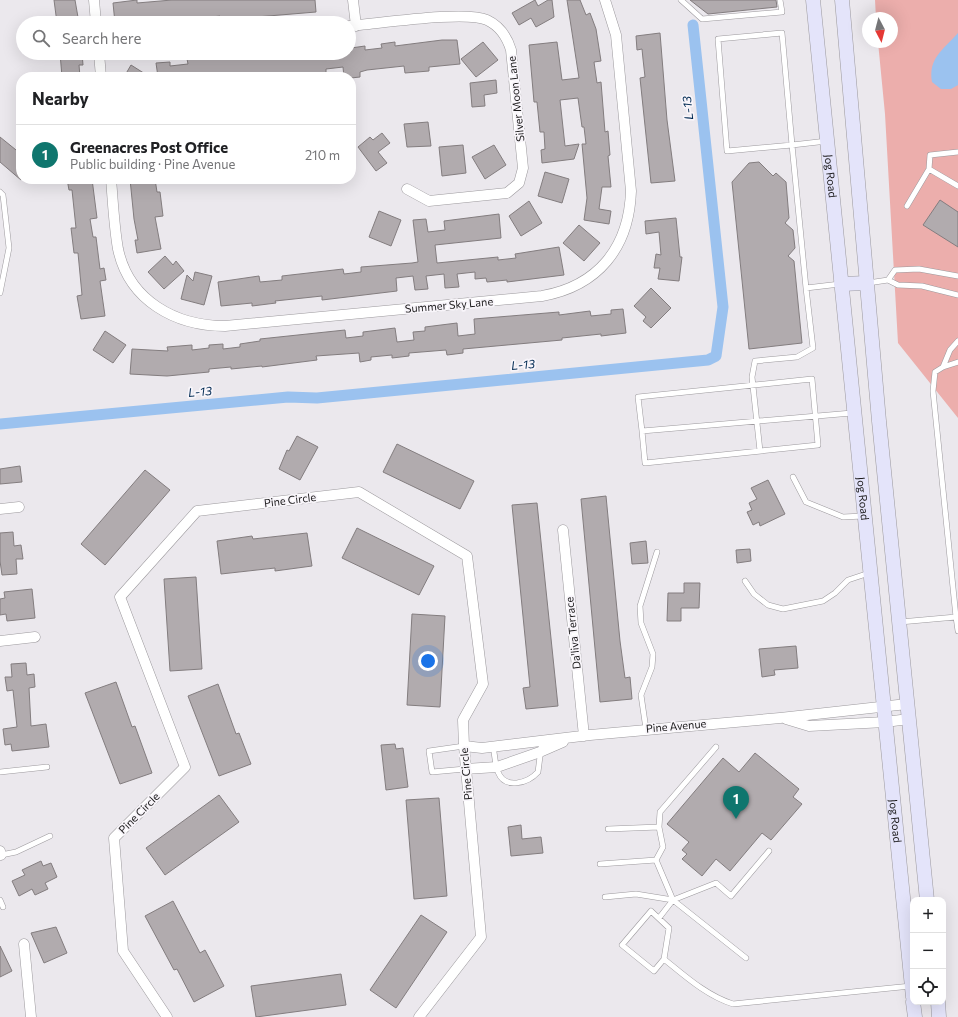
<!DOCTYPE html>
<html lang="en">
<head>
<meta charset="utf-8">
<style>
	:root { --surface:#fff; --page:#f2f2f2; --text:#202124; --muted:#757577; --line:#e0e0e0; --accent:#0f766e }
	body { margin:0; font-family:Commissioner,sans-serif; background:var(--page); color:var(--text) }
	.controls { position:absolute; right:12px; bottom:12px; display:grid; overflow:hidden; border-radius:8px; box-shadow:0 4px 16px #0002 }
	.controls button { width:36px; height:36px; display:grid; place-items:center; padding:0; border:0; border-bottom:1px solid var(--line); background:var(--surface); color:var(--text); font:20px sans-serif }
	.compass { position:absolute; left:862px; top:12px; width:36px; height:36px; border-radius:50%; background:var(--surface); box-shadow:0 4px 16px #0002; rotate:173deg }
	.you { position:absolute; left:428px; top:661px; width:14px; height:14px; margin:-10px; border:3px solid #fff; border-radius:50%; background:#1a73e8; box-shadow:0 0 0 6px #1a73e833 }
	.badge { display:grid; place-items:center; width:26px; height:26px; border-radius:50%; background:var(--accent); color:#fff; font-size:13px; font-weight:700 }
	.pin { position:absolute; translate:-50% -33px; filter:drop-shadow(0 1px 2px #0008) }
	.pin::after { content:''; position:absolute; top:21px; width:14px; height:12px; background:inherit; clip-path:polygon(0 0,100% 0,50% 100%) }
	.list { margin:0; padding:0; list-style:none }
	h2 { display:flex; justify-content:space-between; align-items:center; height:52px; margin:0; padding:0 16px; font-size:17px }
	h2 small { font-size:13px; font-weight:400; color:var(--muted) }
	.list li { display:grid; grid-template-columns:26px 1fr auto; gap:12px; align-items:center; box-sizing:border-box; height:60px; padding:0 16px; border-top:1px solid var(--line) }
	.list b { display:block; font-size:15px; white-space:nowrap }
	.list p { margin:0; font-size:13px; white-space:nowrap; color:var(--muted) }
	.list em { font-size:13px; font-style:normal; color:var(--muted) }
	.icon { flex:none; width:22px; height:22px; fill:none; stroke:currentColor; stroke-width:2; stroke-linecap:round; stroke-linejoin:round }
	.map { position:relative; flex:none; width:958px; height:1017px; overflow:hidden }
	.search { position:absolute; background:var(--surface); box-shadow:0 4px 16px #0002; left:16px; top:16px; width:340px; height:44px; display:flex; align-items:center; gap:10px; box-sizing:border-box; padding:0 14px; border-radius:22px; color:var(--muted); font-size:15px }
	.panel { position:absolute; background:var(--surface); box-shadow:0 4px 16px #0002; left:16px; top:72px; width:340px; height:112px; border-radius:16px }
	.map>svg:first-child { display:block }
	.green { fill:#ecaeac }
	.water { fill:#9bc2ef }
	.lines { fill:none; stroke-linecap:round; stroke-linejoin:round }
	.canal { stroke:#9bc2ef; stroke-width:11 }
	.building { fill:#b1abae; stroke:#837d7f }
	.lane-casing { stroke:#9c999d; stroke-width:6 }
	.street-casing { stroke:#9c999d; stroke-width:11 }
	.secondary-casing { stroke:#9c999d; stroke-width:15 }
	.lane { stroke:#fff; stroke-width:5 }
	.street { stroke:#fff; stroke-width:10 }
	.secondary { stroke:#e4e4fa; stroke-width:14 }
	.labels { text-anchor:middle; stroke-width:3.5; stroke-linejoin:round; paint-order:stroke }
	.street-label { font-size:11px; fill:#1b1a1b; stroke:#f8f5fa }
	.water-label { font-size:12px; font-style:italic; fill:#002a52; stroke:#f8f5fa }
</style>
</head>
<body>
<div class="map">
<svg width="958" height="1017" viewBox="0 0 958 1017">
	<rect width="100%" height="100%" fill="#ebe8ed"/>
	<!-- green -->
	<path class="green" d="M875,0H958V418L898,343L885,114L878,42H892V18H876Z"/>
	<!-- water -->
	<path class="water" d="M958,33V85L951,89H941L932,82C928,58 943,50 958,33Z"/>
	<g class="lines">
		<!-- canal -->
		<path class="canal" d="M0,424L288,397L317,398L708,360L716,356L723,307L693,25"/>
	</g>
	<!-- building -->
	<path class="building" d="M54,0H75L79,23H57Z
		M137,0V3L172,0H315L316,12L220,20V16L203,18V21L190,22L189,17L171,19L172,23H115L113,3Z
		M535,0L538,6L548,0H552L554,17L536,27L531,18L519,25L512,13Z
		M567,0H580L586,15L590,13L596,29L601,61L594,62L597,83L601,82L605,132L608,131L610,155L608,156L611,187H602L599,209L611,211L609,224L584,220L587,198L582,144H586L584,127H582L578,98L560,100L565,146L579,144L574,159L542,163L541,150L545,149L544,132H540L537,102H534L529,45L557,42L562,80L579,78Z
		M690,0H776L777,7L708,14Z
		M660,33L667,120L675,181L651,183L640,78L645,77L643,59L642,49L637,50L636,36Z
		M442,40H457L460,64L429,67V71L405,73L404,66L367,70L360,72V77L351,78L344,77L343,67L326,69V74L289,77H158L156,63L170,62V66L188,64L187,59L252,53H349L351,52V48L365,46V50L382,48L381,44L395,42V46Z
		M483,42L498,60L476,77L461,59Z
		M60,53H82L83,65H79L80,77H62Z
		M131,65L150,77H124Z
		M496,80L497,93L484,95L485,106L472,107L470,83Z
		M428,122L431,146L407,147L404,124Z
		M382,133L390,143L378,152L387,163L376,171L358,147L370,137L373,140Z
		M0,137L21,154V180L0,162Z
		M463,145L466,173L442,176L439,147Z
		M494,145L506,165L485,179L472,157Z
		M759,162L773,176L776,173L786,182L789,218L785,223L793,230L795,248L788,256L794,261L802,343L749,349L732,182L749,163Z
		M545,172L569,179L562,203L538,196Z
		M67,179H92L97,218L90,219L93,237H96L100,269L104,268L106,280L100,281L105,316L81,319L77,296L82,295L78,253H74L71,228H76L72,190H69Z
		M130,179H155L157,192H160L163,216L155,217L161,249L137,253L135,240H138L134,219Z
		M940,200L958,212V247L923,225Z
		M529,201L542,223L521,236L509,216Z
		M379,211L401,220L391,246L369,237Z
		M499,214L501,238L435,245L437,263L498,257V260L516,258L515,254L559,247L564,275L507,282V280L487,282L486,278L475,279V272L457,274L459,287L445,288L444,274L426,276L428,289L415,290L413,276L396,278L397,291L322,300V296L275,301L276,303L252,306V303L221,306L218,282L259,276L260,282L282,280V276L343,269L344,274L361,272V267L412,263L418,262L413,220L426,219L428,232L445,230L444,221Z
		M676,218L680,257H682L679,281L658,279L660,268H654L656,254L661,255L659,232L646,234L645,221Z
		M579,225L600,243L584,261L563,243Z
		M165,256L173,265L176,261L184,271L164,289L148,272Z
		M195,272L212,276L204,305L181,299L187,275L193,281Z
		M651,288L671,308L651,328L643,321L646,317L634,306Z
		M623,309L626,333L601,336V334L562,338V340L463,349V353L447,355L446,350L409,353V356L392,358V355L371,357V360L360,362L359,353L316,356L317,360L262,367V366L231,369V367L209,369V372L167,376L130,374L132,349L168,351L167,347L192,345V350L209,348V345L223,344V349L240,347V344L260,341V339L345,330L346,338L363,336V332L395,328L397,342L414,340L413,332L425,331V327L457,323L458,336L475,334L474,319L559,312V315L590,311L591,316L611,314V310Z
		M105,331L126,345L113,363L93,350Z
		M297,436L318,447L300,480L279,469L287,450L289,451Z
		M397,444L474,481L460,509L383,472Z
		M20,466L22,482L0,484V469Z
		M145,470L170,490L105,565L81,544Z
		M768,480L785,514L760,526L759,522L753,525L747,512L752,510L749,503L757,499L751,488Z
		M606,496L620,641L625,678L630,677L632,699L600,702L581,499Z
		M537,503L558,706L526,709L523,688L530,687L512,505Z
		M357,528L434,566L419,595L342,558Z
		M13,532L14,546L21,545L23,559H16L17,574L2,575L0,561V533Z
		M307,533L312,566L275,571V568L221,574L217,541L252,536L253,539Z
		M646,541L648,563L632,564L630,543Z
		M750,549L751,561L737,563L736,550Z
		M196,577L202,669L170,671L164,579Z
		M684,583H700L699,608H681V621H667L668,593H684Z
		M32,589L35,618L7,621L6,614L0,615V599L5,598L4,592Z
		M412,614L445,616L440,707L407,705Z
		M796,646L798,668L774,670L775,675L762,677L759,649Z
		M26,663L27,675L34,674L35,687L29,688L31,726L46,724L49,747L12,751L11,744L5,745L3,729L17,727L13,690L7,691L5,677H12L11,664Z
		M116,682L132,727L135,726L152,773L120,784L85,693Z
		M218,684L236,734L239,733L251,764L219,776L188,696Z
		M395,744L396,749L403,748L408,787L386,790L381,745Z
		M755,753L799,789L793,797L802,804L771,840L762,833L730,871L716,859L702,876L682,859L687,854L682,850L689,842L667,824L723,758L739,772Z
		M219,795L239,822L165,875L146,848Z
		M439,798L447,896L414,899L406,800Z
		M521,825L522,839L541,837L543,853L511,856L508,827Z
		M41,861L43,866L51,863L57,877L45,883L48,889L35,895L32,889L19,896L12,881L25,875L22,870Z
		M173,901L200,953L205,950L224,986L194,1002L177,969L174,970L145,916Z
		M421,915L447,932L396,1008L370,990Z
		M56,927L67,953L44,963L31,933Z
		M0,946L12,971L0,977Z
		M341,974L346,1005L256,1017L251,986Z"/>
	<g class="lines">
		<!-- lane casing -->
		<g class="lane-casing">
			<path id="lane" d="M681,0L702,19L782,12L780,0
				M782,33L792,145L727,151L718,39Z
				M958,152L930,155L929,169L958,186
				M0,192L3,195L9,248L0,293
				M907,206L929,169
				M888,280L895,270L919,269L958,276
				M868,283L888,280L898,285L922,286L958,295
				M806,288L792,145L827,141
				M943,367L950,350L958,341
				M642,431L638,397L812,379L818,445L645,463L642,431C712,425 782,419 852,413
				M760,451L752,377L755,361L797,357L813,348L806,288L840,284
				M793,477L806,502L843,517L863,516
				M745,581L754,594L768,605L783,609L823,601L835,593L848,580L869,573
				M956,617L933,391L935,372L943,367L958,362
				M900,622L956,617L958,631
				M646,729L641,695L652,667L653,654L641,623L640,606L657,552
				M464,746L429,751L432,772L465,769
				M493,747C495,755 495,765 498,772C505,790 528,783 538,772L542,741
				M0,772L47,767
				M659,827L660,812L716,747
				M608,829L659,827L663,847L656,860
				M1,855L16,852L50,836
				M600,864L656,860L673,900
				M605,897L636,894L673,900L716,883L731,896L769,851
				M0,900L3,907
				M651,911L669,928L664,959L654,971L622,945Z
				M659,918L673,900L746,958
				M664,959C685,976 707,996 733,1004L911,986"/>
		</g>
		<!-- street casing -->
		<g class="street-casing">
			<path id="street" d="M94,0L96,23
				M353,0L356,26
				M349,26C377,24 465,10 487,20C500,26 507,37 511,50L523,168L519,183L507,193L429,201L407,189
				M99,53L101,77
				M111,179C113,202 114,226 118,249C129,301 176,326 225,326L542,296C598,286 629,248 631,191L616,35L605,0
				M0,509L19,507
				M563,530L584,736
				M0,641L35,637
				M786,719L809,726L885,722L909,719
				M464,746L482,748L590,735L780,718L907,704
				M465,769L497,767L540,752L563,742
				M0,851L1,855
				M24,944L31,1017
				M167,1017L123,951L114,838L185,767L120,597L197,511L359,492L467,556L483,684L463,720L464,746L481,937L419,1017"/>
		</g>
		<!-- secondary casing -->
		<g class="secondary-casing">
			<g id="secondary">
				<path id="s1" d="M813,0L913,997"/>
				<path d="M842,0L879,421L927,900"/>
				<path d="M841,284L867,283"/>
				<path d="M913,1002L915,1017"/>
				<path d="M938,1002L939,1017"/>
			</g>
		</g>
		<!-- lane -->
		<use href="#lane" class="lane"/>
		<!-- street -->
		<use href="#street" class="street"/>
		<!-- secondary -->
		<use href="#secondary" class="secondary"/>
	</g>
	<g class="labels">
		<!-- street labels -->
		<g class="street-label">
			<text transform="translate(516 99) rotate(-96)" y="4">Silver Moon Lane</text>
			<text dy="4" stroke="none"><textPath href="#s1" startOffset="177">Jog Road</textPath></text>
			<text transform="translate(449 305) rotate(-5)" y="4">Summer Sky Lane</text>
			<text dy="4" stroke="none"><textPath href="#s1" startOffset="501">Jog Road</textPath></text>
			<text transform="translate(290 500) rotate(-7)" y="4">Pine Circle</text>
			<text transform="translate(573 633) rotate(-96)" y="4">Da'liva Terrace</text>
			<text transform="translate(676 726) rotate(-5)" y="4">Pine Avenue</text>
			<text transform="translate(466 774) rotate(-95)" y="4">Pine Circle</text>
			<text transform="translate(139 813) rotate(-45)" y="4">Pine Circle</text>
			<text dy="4" stroke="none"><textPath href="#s1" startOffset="825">Jog Road</textPath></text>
		</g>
		<!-- water labels -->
		<g class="water-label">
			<text transform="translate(688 108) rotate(-96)" y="4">L-13</text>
			<text transform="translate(523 365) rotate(-5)" y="4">L-13</text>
			<text transform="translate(200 392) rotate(-5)" y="4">L-13</text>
		</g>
	</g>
</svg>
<div class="controls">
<button>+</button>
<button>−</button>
<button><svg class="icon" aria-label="locate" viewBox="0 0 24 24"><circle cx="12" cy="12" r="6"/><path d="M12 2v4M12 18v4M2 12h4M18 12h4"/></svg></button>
</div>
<svg class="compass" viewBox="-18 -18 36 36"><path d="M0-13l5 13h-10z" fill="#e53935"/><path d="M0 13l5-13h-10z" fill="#757577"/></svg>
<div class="you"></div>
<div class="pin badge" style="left:736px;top:819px">1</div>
<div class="search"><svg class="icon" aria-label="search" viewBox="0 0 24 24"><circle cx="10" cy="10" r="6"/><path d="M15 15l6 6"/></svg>Search here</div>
<section class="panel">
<h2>Nearby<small></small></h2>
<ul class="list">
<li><span class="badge">1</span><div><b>Greenacres Post Office</b><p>Public building · Pine Avenue</p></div><em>210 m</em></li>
</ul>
</section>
</div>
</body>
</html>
